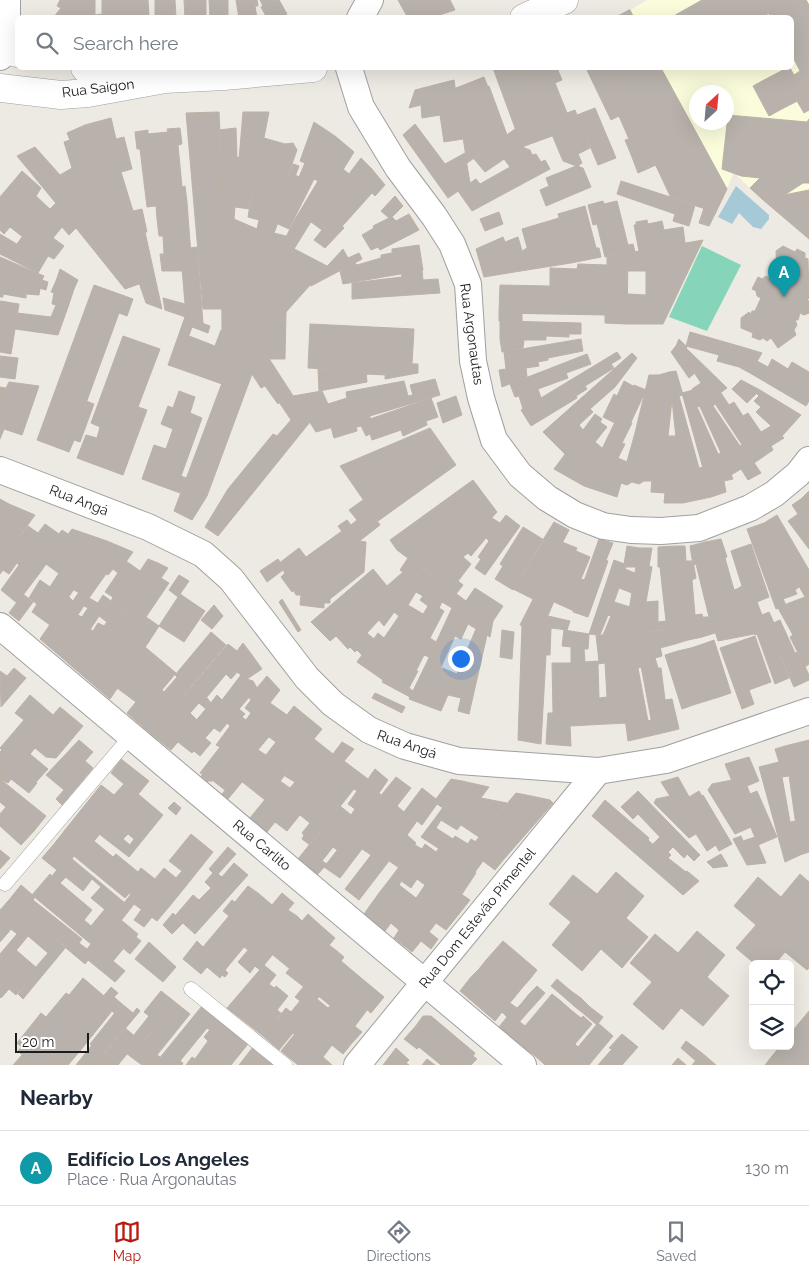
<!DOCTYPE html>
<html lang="en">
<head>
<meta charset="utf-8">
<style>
	:root { --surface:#fff; --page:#f6f6f7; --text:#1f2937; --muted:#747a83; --line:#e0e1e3; --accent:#b61a11 }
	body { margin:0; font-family:Raleway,sans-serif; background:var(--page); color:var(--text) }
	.controls { position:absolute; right:15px; bottom:15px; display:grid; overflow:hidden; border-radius:8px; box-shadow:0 5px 20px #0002 }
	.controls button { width:45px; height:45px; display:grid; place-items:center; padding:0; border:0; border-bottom:1px solid var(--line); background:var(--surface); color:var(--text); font:25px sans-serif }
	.compass { position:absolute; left:689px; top:85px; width:45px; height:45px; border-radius:50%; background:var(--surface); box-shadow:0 5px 20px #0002; rotate:26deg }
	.scale { position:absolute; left:15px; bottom:12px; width:74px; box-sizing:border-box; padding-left:5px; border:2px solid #1c1c1c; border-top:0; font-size:14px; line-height:18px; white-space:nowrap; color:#1c1c1c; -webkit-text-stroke:4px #fff; paint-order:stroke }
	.you { position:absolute; left:460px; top:658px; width:18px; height:18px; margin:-12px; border:4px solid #fff; border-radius:50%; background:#1a73e8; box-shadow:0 0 0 8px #1a73e833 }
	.badge { display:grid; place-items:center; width:32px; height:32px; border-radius:50%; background:var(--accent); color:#fff; font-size:16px; font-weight:700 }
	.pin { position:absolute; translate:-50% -41px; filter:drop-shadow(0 1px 2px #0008) }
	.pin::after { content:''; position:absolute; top:26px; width:18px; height:15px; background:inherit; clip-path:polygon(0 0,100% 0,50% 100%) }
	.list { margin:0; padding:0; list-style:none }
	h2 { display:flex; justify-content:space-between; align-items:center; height:65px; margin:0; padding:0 20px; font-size:21px }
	h2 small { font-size:16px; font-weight:400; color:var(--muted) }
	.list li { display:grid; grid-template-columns:32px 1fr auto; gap:15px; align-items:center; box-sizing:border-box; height:75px; padding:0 20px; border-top:1px solid var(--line) }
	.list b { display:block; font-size:19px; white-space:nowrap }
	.list p { margin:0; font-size:16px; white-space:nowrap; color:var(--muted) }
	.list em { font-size:16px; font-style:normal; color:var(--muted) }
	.icon { flex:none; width:28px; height:28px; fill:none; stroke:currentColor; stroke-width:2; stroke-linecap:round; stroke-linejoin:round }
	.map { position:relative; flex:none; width:809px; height:1065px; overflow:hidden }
	.search { position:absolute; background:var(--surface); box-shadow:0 5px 20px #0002; left:15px; right:15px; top:15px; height:55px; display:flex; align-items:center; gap:12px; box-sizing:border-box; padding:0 18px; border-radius:8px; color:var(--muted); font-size:19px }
	.sheet { height:140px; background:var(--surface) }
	nav { display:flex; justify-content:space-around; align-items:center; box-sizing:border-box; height:70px; border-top:1px solid var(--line); background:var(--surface); font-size:14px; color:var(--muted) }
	nav a { display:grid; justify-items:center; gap:2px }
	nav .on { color:var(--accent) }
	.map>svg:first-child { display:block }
	.education { fill:#fafcdc; fill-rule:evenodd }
	.pitch { fill:#86d5bb }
	.water { fill:#a6c9d7 }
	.building { fill:#b9b2ac; stroke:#bdb1a6; fill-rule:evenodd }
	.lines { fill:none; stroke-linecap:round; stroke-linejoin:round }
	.service-casing { stroke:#a0a0a0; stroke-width:15 }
	.minor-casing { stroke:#a0a0a0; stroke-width:28 }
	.tertiary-casing { stroke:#a0a0a0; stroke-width:29 }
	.service { stroke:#fff; stroke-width:14 }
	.minor { stroke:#fff; stroke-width:26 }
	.tertiary { stroke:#fff; stroke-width:28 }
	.labels { text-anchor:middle; stroke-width:4; stroke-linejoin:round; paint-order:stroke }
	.street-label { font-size:14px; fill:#1c1c1c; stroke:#fff }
</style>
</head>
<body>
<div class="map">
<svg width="809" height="1065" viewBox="0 0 809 1065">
	<rect width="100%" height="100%" fill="#eceae2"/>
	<!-- education -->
	<path class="education" d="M647,0H809V190L762,199L735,174H733L727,189L661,68H792V18H634L630,10ZM696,92H726V122H696Z"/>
	<!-- pitch -->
	<path class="pitch" d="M702,246L741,265L707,331L669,317Z"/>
	<!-- water -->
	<path class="water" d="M736,186L769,215V219L761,229L753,227L739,213L732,224L718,217Z"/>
	<!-- building -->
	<path class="building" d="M60,0H83L76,18H53L61,8L57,6Z
		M83,0H95V18H76Z
		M102,0H125V18H95V15L102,14Z
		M125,0H148L149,16H143V18H125Z
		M155,0H175L176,18H155Z
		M184,0H206V18H185Z
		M209,0H228V17L235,18H210Z
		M236,0H257L258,6H255L257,18H239Z
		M260,0H279L287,14L281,18H267L261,7L263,6Z
		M398,0H450L455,10L430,18H408Z
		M702,0H762L769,13L762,18H670Z
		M762,0H806L809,5V86L807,83L800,87L805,97L780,110L764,80L787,68H790L794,75L800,71L792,55V18H771Z
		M629,10H630L634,18H614Z
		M493,68H524L552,136L522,147Z
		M530,68H557L562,80L555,83L567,113L575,110L590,148L578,154L582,163L579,165V167L563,161L525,70Z
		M586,68H608L629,111L611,120Z
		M608,68H661L727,189L716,212L712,211L683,156L657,168Z
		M484,77L488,87L457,99L456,88Z
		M454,80L463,139L444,142L440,115L422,118L421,105L409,108L415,90Z
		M764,80L780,110L769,116L753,86Z
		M807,83L809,86V110L804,113L797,101L805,97L800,87Z
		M489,86L507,135L467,163L457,99Z
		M595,108L616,158L598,165L577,115Z
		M629,111L648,150L632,157L625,140L629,139L619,116Z
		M219,112L224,218H221L222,309H203L186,113Z
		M243,112H269L250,209L235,207Z
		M728,115L807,122L809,119V183H803L786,194L762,199L750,188L760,178L741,176L722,169Z
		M111,118L116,139L124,137L132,169L121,172L133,211L142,209L147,232H145L162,309L146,303L85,125Z
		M314,122L335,136L312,183L299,177L305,163L300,161Z
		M415,124L445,164L465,153L470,183L448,198L403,135Z
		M85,125L139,284L125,289L64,213L85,204L60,175L72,168L64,142L70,140L67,133Z
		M180,128L182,144L178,145L182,187L185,186L187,202L147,207L140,149H137L135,132L148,130V134L168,132L167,129Z
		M236,128L237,158L239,157L234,219L224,218L219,130Z
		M515,129L522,147L485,172L474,159Z
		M335,136L354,152L294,249L283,243L294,221L318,181L314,179Z
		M264,138L285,144L293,143L297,150L275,212L250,205Z
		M35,147L60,175L85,204L64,213L17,156Z
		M522,147L530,150L532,155L536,154L541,162L545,160L550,169L472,211L458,191L476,179L480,184L510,167L504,159Z
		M648,150L656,165L638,173L632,157Z
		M683,156L712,211L671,198L657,168Z
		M361,158L371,168L322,230L311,222L343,169L349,174Z
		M293,164L299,166L274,233L257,229L259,220L248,217L250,205L275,212Z
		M576,166L583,168L591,187L546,206L540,190L549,186L546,178Z
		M371,168L385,185L375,196L372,193L337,232L326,225Z
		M22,171L41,188L36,196L53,212L28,241L10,227L4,234L0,230V197Z
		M295,175L312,183L289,229L278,224Z
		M621,181L695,205L689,226L673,221L675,214L617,194Z
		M809,190V205L794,193Z
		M794,193L809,205V239L762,199Z
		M395,196L403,206L392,217L396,221L409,214L419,230L380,250L378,247L371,250L362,235L374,228L373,226L389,218L381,211Z
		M603,201L604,204L617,201L628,245L633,244L635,252L605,257L597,224L593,225L588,205Z
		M187,202L188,216L178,217V214L168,215V218L157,219L156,206Z
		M56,203L76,228L69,235L62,227L53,238L64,246L54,259L48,256L45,261L17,244L22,237L28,241L53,212L50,209Z
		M585,206L596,248H599L601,257L571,263L558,214Z
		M704,208L716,212L709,226L699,223Z
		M499,212L503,224L485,231L480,219Z
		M178,214V217L188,216L192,268H182L183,271H162L160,254H164L163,236H159L157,219L168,218V215Z
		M221,218L234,219L257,229L286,236L283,243L327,266L286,312L285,359H269L257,340L222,330Z
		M559,218L571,263L533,269L522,229Z
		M647,220L648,224L662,221L664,230L683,227L685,243L639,251L634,225H636V222Z
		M326,225L337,232L342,226L344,228L325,248L314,240Z
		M0,234L45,261L38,273L0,254Z
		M503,237L505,242L518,237L522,251L527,248L533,269L484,277L476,249Z
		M703,240L663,324H627L628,294L646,295V271H628V253Z
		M419,245L423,270L343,284L340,271L355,263L357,265L381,258V255L392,253V249Z
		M783,246L795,252L797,249L805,253V258L808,259L809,298L807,300L809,301V313L804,315L800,313L798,320H795L797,325L794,330L796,335L778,348L771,338L767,341L763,338L760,340L752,337L753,333L741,328V318L749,312L751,314L752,311H755L761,298L757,296L756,291L752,289L758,277L762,279L766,276L770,279L777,269L776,251Z
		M197,247L203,323L165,310L163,298L185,304L182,268H192L190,248Z
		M343,249L348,258L359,253L362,259L311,286L310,285Z
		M628,253L627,324L605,323V315L499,313L500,285L550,286V268L577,269L578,264L607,265V256Z
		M0,257L44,276L42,280L48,282L46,290L0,277Z
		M60,269L78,280L74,289L56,281Z
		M422,270L423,280L438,279L440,293L352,299V283L402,277L401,274Z
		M0,277L40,288L39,295L26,294V298L3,294V297H0Z
		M56,281L74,289L71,298L51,292Z
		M94,285L133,299L127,316L119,313L82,414L51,402Z
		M54,293L71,298L68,307L52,304Z
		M0,301L19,304L15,329L0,327Z
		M56,305L68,307L58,335L15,329L17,313L51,317Z
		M499,313H522V321H499Z
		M185,317L210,326L208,333L192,327L177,368L168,365Z
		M500,321L581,323V334H569V337L546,336V340H524L523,348L502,352L500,339Z
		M310,324L414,329L412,364L386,363V375L366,374V371L308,368Z
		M0,327L15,329L11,354L0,352Z
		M221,330L240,335L222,384L177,368L189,336L215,346Z
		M690,332L749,349L739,367L717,361L719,355L686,346Z
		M240,335L257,340L310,422L218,536L205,527L228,489L273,434L277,436L291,420L279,402L278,404L265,386L261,388L252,374L207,496L192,520L174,511Z
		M123,336L160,349L138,407L147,410L123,475L77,458L86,435L97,438L100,427L91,423Z
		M581,339L583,351L548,358V360L538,362L539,366L526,368L527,377L502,387L499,370L506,369L504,352Z
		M679,339L687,347L686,348L727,388L712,399L676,346Z
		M676,346L695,373L689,378L671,352Z
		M749,349L762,353L750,373L739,367Z
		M617,352L621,358L611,364L614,368L585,386L587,389L576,396L577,398L531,426L521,410Z
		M632,353L637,358L615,387L590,409L593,412L579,425L583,430L565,454L543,432Z
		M587,354L591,364L566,373L568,378L538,389L541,398L523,409L519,396L515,397L510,384Z
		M0,356L18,358L15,379L0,377Z
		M772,359L788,369L792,362L809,372V401L806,406L750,373L757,361L768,367Z
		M386,363L418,364V373L385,379Z
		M318,369L366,371L367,382L319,391Z
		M676,371L683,395L679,396L699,468L703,467L711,497L683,503L669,372Z
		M669,372L672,400L668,436H676L683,503H664L665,493L651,492L659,375Z
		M649,375H659L652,481H644L649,456L646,457L650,435L635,433Z
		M435,379L440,395L333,427L328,404L347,398L346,392L404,381L408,396L413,395L410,385Z
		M741,380L760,390L747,403L732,389Z
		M624,381L633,386L615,423L603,417L614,394L617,396Z
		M9,382L39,386L22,435L4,429L0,439V401Z
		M701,383L715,404L713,406L740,446L742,445L761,473L748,480L741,469L731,475L692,389Z
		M634,385L646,390L631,422L618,416Z
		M0,387L6,388L0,401Z
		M693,390L700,406L697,407L718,454L721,453L733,479L724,481L726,492L711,497L682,393Z
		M760,390L801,415L782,436L756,412L761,407L754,401L759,396L757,394Z
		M179,391L195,397L190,413L202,418L181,476L186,478L180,493L142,479L154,445L166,449L173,429L161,424L168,406L173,408Z
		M322,391L328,404L333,427L316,432L293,396Z
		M721,393L729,405L734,402L743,416L748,413L761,432L771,426L784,438L771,446L773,450L754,463L712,399Z
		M456,396L462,415L443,423L437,403Z
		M431,398L438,417L426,421L427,425L403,436L401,430L372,440L370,434L366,436L361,426L357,427L355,420L370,416V419Z
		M86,401L94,404L80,442L74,440L69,452L37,440L51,402L82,414Z
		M595,414L602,419L600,422L607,427L595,442L602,448L584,486L554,469Z
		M618,416L632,423L622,443L625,444L618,458L627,462L617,497L584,486Z
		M355,420L357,431L334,438L331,427Z
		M430,428L456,465L378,521L340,466Z
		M635,433L650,435L646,457L649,456L644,481L639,484L632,482L627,485L621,483Z
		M473,480L497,512L436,579L397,550L390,540Z
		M809,491V508L801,499Z
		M0,499L9,504L0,516Z
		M801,499L809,508V549L788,521L798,514L792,505Z
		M363,500L380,525L353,546L338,526L347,520L351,525L357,520L349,510Z
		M9,504L35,515L0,563V516Z
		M506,515L520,526L485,575L475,568L481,559L478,557L489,541L486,538L471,556L463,549L492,518L500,523Z
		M777,515L809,570V582L800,588L764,523Z
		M554,522L569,530L533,599L513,589Z
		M764,523L799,587L795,590L797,594L783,599L786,605L776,609L747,529Z
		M45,524L59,534L62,530L68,534L39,574L10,550L28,526L38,533Z
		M523,527L544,540L513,590L495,579L503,566L500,564Z
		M72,529L107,541L76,586L46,564Z
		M342,531L353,546L292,592L281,577L285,573L278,564L299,548L306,557Z
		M599,539L613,543L606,560L608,561L588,617L573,612Z
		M721,539L727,557L725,558L734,590L737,589L747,620L727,623L705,542Z
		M107,541L133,552L118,573L113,569L108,575L106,574L89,598L74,590Z
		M360,541L366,542L364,572L330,599V603H324V608L300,605L301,595H296L294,591L296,589Z
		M562,542L577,548L543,627L520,625Z
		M705,542L727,623L704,626L703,617H709L696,564L693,565L690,546Z
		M751,544L769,597L757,602L762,615L747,620L737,589L742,586L731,551Z
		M627,546L639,548L636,567H626L627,565L624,564Z
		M675,546L682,628L658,630V622L666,621L660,567H658V547Z
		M675,546H685L686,561H693L696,578L692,580L695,615L702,614L704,626L682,628Z
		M639,548H652L649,566L652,567L646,602L644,612H641L639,619L628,617Z
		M463,549L468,553L463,557L471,564L458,581L463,585L456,594L436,579Z
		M10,550L39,574L17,603L1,590L19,565L17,563L9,574L3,570L0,574V563Z
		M576,551L590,557L581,579L585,580L574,611L554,602Z
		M408,558L425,570L384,626L379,620L367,633L374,639L362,655L357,650L355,652L350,647L348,649L336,636L330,641L311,622L373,569L387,586L403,572L400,570Z
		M148,559L158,563L123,614L98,603L103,595L111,601L113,597L105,592L126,561L140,571Z
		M278,559L280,562L278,564L283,570L267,582L260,571Z
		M614,560L627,565L625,569L635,573L632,593L619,588L614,602L630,607L626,635H603L611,616L608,615L600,635L589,634Z
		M158,563L168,568L161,578L169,583L146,617L159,626L148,643L121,618Z
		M425,570L442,583L428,606L420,600L423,596L416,592L408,605L423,614L383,680L357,662L378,633L384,638L399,616L394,612Z
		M59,573L76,586L50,625L32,612L37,604L29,598L40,580L50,587Z
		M179,575L189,581L178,597L169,590Z
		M809,582V604L800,588Z
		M442,583L458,595L452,608L442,602L439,608L444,611L430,638L436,642L429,657L424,655L416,671H418L409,688L413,691L410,697L382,682Z
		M475,588L503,606L493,621L466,601Z
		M79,592L89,598L54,651L40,639L69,597L73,601Z
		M23,594L33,602L19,621L9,613Z
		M180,594L205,611L184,642L159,626Z
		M458,595L493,621L490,637L468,624L461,639L455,636L441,667L427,662Z
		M805,597L809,604V640L789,603Z
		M89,598L105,607L68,663L54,651L78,615L82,617L88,608L84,606Z
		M282,599L301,630L298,632L279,602Z
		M658,601V630L626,635L628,617L639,619L641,612H644L646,602Z
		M789,603L809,640V664L805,667L790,637L793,635L778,608Z
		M214,605L223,616L212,629L201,620Z
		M105,607L123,614L82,675L68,663L90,629L93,631L98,623L104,626L107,622L99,616Z
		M769,612L774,623L767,626L762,615Z
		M762,615L789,678L775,684L757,634L755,635L749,619Z
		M548,616L570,621L567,630L543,627Z
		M121,618L135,631L96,687L82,675Z
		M749,619L754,634L718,641L713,625Z
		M780,620L795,653L798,652L809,675V680L794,687L767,626Z
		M522,625L551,628L550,655H546L541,744L518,740Z
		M713,625L715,633L702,637L699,626Z
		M699,626L702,637L688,640L685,628Z
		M685,628L688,640L675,644L671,629Z
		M476,629L487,635L469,714L458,711L461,698L448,695Z
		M671,629L675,644L660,648L657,631Z
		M502,630L514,632L512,659L500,657Z
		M564,630L589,634L588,649H584L585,662L599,661L596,635H614L626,723L570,726L571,746L546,744L548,713H553L552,663H571V647L562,646ZM605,663L607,697L599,698L598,664Z
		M135,631L148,643L110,699L96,687Z
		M657,631L662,656L655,658L658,668H661L665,700L672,699L679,729L654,735L635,634Z
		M211,632L226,645L151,734L136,721L162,690L164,692L177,677L175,675Z
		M635,634L642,667L638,668L648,721L651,720L654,735L628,741L614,635Z
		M755,636L771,682L749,690L754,704L742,709L720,648Z
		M714,640L731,693L719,697L703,644Z
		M243,643L252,655L231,679L226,674L207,697L195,683L228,644L237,651Z
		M703,644L719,697L706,701L691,648Z
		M145,647L176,673L136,721L127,713L136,702L117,688Z
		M691,648L706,701L693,705L678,651Z
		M678,651L693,705L682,709L665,655Z
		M252,655L262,669L247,679L253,681L257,688L228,722L210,704L217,695L222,700L241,675L237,672Z
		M427,662L457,674L441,711L409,699Z
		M14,668L26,678L1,707L0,671L7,676Z
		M267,676L280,690L270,703L287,715L257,751L227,723L239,709L245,714L242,717L246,720L251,713L245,708L251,700L249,697Z
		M195,683L211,703L206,709L199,703L190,713L197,720L171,750L151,734Z
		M375,693L405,707L402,713L372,698Z
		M30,695L53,715L5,770L0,767V752L2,750L0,748L24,720L15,713Z
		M210,704L228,722L220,732L214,728L205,738L211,743L200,756L194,751L192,753L178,742Z
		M294,706L322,729L265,800L236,777L258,750L266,755L276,742L269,737Z
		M60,707L83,726L56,758L46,757L35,748L30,754L48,769L36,782L12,762Z
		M230,726L257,751L225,790L212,780L211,782L209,780L208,782L201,776L203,774L200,773L220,747L216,745Z
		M314,739L333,754L342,742L354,749L316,795L285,776Z
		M79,740L93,752L85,761L93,768L62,805L56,799L64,790L46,775Z
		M809,740V852L800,855L785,746Z
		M785,746L789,776L782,777L790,822L796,821L800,855L785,862L759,767L779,762L775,749Z
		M749,757L759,781L747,786L750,794L757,791L777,837L758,845L725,764Z
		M121,759L149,781L103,837L77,815L101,785L114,795L124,784L111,773Z
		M344,761L364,776L310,845L302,839L304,835L302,833L310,823L300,815Z
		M12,762L37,783L29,793L11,779L8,783L0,779V776Z
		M0,767L5,770L0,776Z
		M375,769L388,780L379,793L381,795L360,822L351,815L355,809L348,804L357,791L354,789L364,776L368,779Z
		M236,777L242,782L228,799L222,794Z
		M396,777L411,788L397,806L404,812L385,837L361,820Z
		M678,777L716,845L707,851L696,834L689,838L654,803L656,799L670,796L661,782Z
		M0,779L46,816L34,831L0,802Z
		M451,779L462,781L443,808L437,804L422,825L417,821L407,835L416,843L408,854L385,837L422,788L436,799Z
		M732,780L751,827L735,834L708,790L712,784Z
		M280,781L290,788L295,782L316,795L287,831L275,822L267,832L250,818Z
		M462,781L489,787L457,830L436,817Z
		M638,791L700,855L694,861L687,854L684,858L673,847L668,852L671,855L668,858L653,844L660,837L638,814L633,819L621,807Z
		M699,791L702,796L703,795L732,844L719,851L689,797Z
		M516,793L536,797L492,852L475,842Z
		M138,794L163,815L129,857L103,837ZM128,834L134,839L130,845L123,839Z
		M536,797L550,800L553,803L504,859L492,852Z
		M481,798L507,803L479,837L461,825Z
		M605,800L649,838L648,840L668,858L686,872L687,871L699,881L683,895L592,816Z
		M174,802L181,808L176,815L168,808Z
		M340,806L360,822L337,850L333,847L322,861L327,864L317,875L298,859Z
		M6,807L34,831L21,845L0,826V814Z
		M77,815L100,834L94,841L113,857L116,854L138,872L141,868L155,879L143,893L65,830Z
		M436,817L441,820L436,828L453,839L455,836L468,844L471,839L504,859L495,870L483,861L475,872L421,837Z
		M361,820L385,837L371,855L362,849L340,878L324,867Z
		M65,830L135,887L125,898L74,856L72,859L54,844Z
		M191,834L213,852L186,886L176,878L182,871L169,861Z
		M741,836L743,841L755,837L766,863L747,865L733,839Z
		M385,837L408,854L398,867L389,861L359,900L345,889Z
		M54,844L131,908L120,922L91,898L101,887L92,879L83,891L42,858Z
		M425,844L436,852L439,848L476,873L462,894L406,857L415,845L422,849Z
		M228,847L236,854L218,874L222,877L234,863L248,875L195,934L175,916L193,895L199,900L211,888L205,882L213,873L209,869Z
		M0,850L10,858L0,869Z
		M721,854L728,866L713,868L707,862Z
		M406,857L470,900L455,919L419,894L425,885L417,879L411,888L393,875Z
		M164,868L186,886L168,908L145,891Z
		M57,870L66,877L60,883L92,910L84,920L91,926L105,909L120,922L97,949L32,895L50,874L52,876Z
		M616,872L644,896L626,918L648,937L622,968L601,949L582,971L552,945L571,922L549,904L573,875L597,894Z
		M800,874L809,882V968L807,970L785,952L775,964H755L736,948L756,925L734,906L758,877L781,897Z
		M393,875L401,882L399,885L416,898L419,894L455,919L446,930L436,923L429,932L379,893Z
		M21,885L35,897L33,900L82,939L79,943L87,949L91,944L97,949L85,964L9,900Z
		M248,886L258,893L245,910L235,902Z
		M135,887L143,893L131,908L124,903L131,894L129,893Z
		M145,891L168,908L157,921L134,904Z
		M258,893L272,905L259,922L245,910Z
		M282,893L294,903L288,910L297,916L292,922L272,905Z
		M379,893L438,939L431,949L421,941L412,952L394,938L399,930L391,923L385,931L364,914Z
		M9,900L25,913L0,942V910Z
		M232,900L251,915L201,974L183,959L197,941L203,947L229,916L223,911Z
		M272,905L292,922L278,938L259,922Z
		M141,910L152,917L144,927L134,920Z
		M25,913L38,924L0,970V954L17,934L11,929Z
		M173,913L183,923L172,934L163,925Z
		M308,914L319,924L310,936L292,922L297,916L302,921Z
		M251,915L267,928L248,950L244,947L225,970L228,973L225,977L222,975L220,978L207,967Z
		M121,920L138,934L136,937L141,941L130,954L108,936Z
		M292,922L310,936L296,952L278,938Z
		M38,924L66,947L23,999L18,994L38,969L36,967L48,953L28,936Z
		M319,924L335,938L326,949L310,936Z
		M267,928L283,942L260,970L255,966L250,973L238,962Z
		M697,931L725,955L707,977L729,996L703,1026L681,1008L663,1030L633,1004L652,982L630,963L655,934L678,953Z
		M108,936L123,949L113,961L125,971L115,982L88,960Z
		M310,936L326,949L312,966L296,952Z
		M503,941L537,970L530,979L495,950Z
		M149,942L176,967L163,982L135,959Z
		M283,942L300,956L290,969L273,955Z
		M329,945L337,951L333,956L326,949Z
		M326,949L333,956L320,972L312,966Z
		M16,950L38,969L16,995L9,989L1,998L0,997V970Z
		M495,950L530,979L522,988L487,959Z
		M337,951L344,957L341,961L333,956Z
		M300,956L318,970L304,987L286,973Z
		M333,956L341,961L327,977L320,972Z
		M487,959L522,988L514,998L479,969Z
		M341,961L354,972L340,988L327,977Z
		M264,965L276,975L269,984L274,988L245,1022L227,1008Z
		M479,969L514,998L506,1007L471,977Z
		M318,970L367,1010L355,1026L305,985Z
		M354,972L384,997L371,1013L340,988Z
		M471,977L506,1007L495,1021L460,991Z
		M83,978L104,996L46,1065H13L22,1055L18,1051L21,1047L17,1043L41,1013L46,1017L66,993L69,995Z
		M557,979L571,991L565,998L551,986Z
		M305,985L319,997L317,999L328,1008L330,1006L362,1032L352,1043L295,997Z
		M276,986L288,996L277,1010L282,1014L263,1036L245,1022Z
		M537,986L545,993L538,1001L529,994Z
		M111,987L118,993L114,997L122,1004L115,1014L112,1011L80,1051L67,1040Z
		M161,991L175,1002L143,1043L134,1035L149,1016L144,1012Z
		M571,991L581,998L574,1006L565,998Z
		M529,994L538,1001L529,1011L521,1004Z
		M552,994L562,1002L523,1047L509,1035L520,1022L525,1026Z
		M581,998L590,1007L584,1014L574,1006Z
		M300,1001L352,1043L343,1054L291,1012Z
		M175,1002L190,1014L157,1055L160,1057L154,1065H142L131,1057Z
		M562,1002L571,1010L534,1055L523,1047Z
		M510,1003L517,1008L521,1004L529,1011L521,1020L506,1007Z
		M122,1004L133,1013L137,1008L140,1011L103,1055L90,1044Z
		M202,1006L218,1020L210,1030L207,1028L180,1061L183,1063L182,1065H154Z
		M506,1007L521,1020L509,1035L499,1027L507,1017L502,1012Z
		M590,1007L603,1017L597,1025L584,1014Z
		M286,1008L332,1045L323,1057L276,1020Z
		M571,1010L581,1018L543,1063L534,1055Z
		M809,1011V1065H765L780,1046H790V1034Z
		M423,1016H431L475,1053L473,1056L477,1059L471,1065H460L415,1027Z
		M583,1016L592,1024L575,1044L578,1047L563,1065H545L543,1063Z
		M218,1020L235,1034L210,1065H186L192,1057L195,1059L208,1041L204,1037Z
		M276,1020L293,1033L279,1050L263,1036Z
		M598,1023L613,1036L589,1065H563Z
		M415,1027L460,1065H441L419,1047L417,1049L404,1039Z
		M125,1028L143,1043L131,1057L113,1042Z
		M235,1034L248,1044L231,1065H210Z
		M622,1034L638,1047L622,1065H598L612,1049L609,1048Z
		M294,1035L323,1057L332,1065H298L281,1051Z
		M67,1040L80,1051L68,1065H46Z
		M686,1041L702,1053L696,1061L681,1048Z
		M113,1042L127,1054L118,1065H94Z
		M92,1045L103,1055L94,1065H76Z
		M253,1047L274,1065H239Z
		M396,1048L409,1060L406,1063L409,1065H383Z
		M702,1053L716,1065H692Z
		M678,1058L686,1065H672Z
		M427,1059L435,1065H422Z"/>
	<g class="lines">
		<!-- service casing -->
		<g class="service-casing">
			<path id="service" d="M5,884L131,736
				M191,989L285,1065"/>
		</g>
		<!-- minor casing -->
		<g class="minor-casing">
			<path id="minor" d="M360,18L370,0
				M0,57L7,17V0
				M349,68L361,107L398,168L434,216L452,244L468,284L473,361L481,398L494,440L520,475L547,498L575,515L603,526L631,530L661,531L699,528L750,508L774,494L798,474L809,460
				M0,470L148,527L203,554L231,579L307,678L333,704L369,730L405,746L459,761L598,771L666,760L809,711
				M0,626L523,1065
				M357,1065L598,771"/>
		</g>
		<!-- tertiary casing -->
		<g class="tertiary-casing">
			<path id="tertiary" d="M524,18L564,0
				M0,49L18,53
				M85,68L141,75
				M0,88L61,95L88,93L165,79L224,76L313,68"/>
		</g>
		<!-- service -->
		<use href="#service" class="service"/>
		<!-- minor -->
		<use href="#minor" class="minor"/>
		<!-- tertiary -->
		<use href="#tertiary" class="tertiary"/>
	</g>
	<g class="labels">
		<!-- street labels -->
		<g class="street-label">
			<text transform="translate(98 88) rotate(-7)" y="5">Rua Saigon</text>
			<text transform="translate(472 334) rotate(82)" y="5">Rua Argonautas</text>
			<text transform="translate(79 500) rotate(21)" y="5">Rua Angá</text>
			<text transform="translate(407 744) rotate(19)" y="5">Rua Angá</text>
			<text transform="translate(262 845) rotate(40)" y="5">Rua Carlito</text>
			<text transform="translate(477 918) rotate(-51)" y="5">Rua Dom Estevão Pímentel</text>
		</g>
	</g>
</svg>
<div class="controls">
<button><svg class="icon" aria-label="locate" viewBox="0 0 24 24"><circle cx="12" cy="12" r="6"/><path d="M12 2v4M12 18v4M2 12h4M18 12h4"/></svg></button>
<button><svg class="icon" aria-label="layers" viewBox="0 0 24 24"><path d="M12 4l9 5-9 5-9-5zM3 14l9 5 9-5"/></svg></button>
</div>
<svg class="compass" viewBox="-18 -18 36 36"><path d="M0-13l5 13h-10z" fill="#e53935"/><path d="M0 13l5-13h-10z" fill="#747a83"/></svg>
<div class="scale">20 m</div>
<div class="you"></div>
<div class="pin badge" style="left:784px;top:297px;background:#0f9aa8">A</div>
<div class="search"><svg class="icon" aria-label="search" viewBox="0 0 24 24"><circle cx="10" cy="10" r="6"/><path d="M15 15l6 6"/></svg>Search here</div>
</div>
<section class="sheet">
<h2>Nearby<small></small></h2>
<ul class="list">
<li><span class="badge" style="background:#0f9aa8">A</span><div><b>Edifício Los Angeles</b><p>Place · Rua Argonautas</p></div><em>130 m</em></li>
</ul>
</section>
<nav>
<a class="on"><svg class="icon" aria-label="map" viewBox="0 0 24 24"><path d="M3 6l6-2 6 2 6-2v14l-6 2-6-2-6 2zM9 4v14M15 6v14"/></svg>Map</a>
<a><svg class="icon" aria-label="directions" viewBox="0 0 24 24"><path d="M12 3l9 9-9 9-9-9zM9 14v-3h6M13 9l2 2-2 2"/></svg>Directions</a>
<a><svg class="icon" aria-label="saved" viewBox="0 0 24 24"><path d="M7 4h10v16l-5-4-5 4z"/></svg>Saved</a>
</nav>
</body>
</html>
